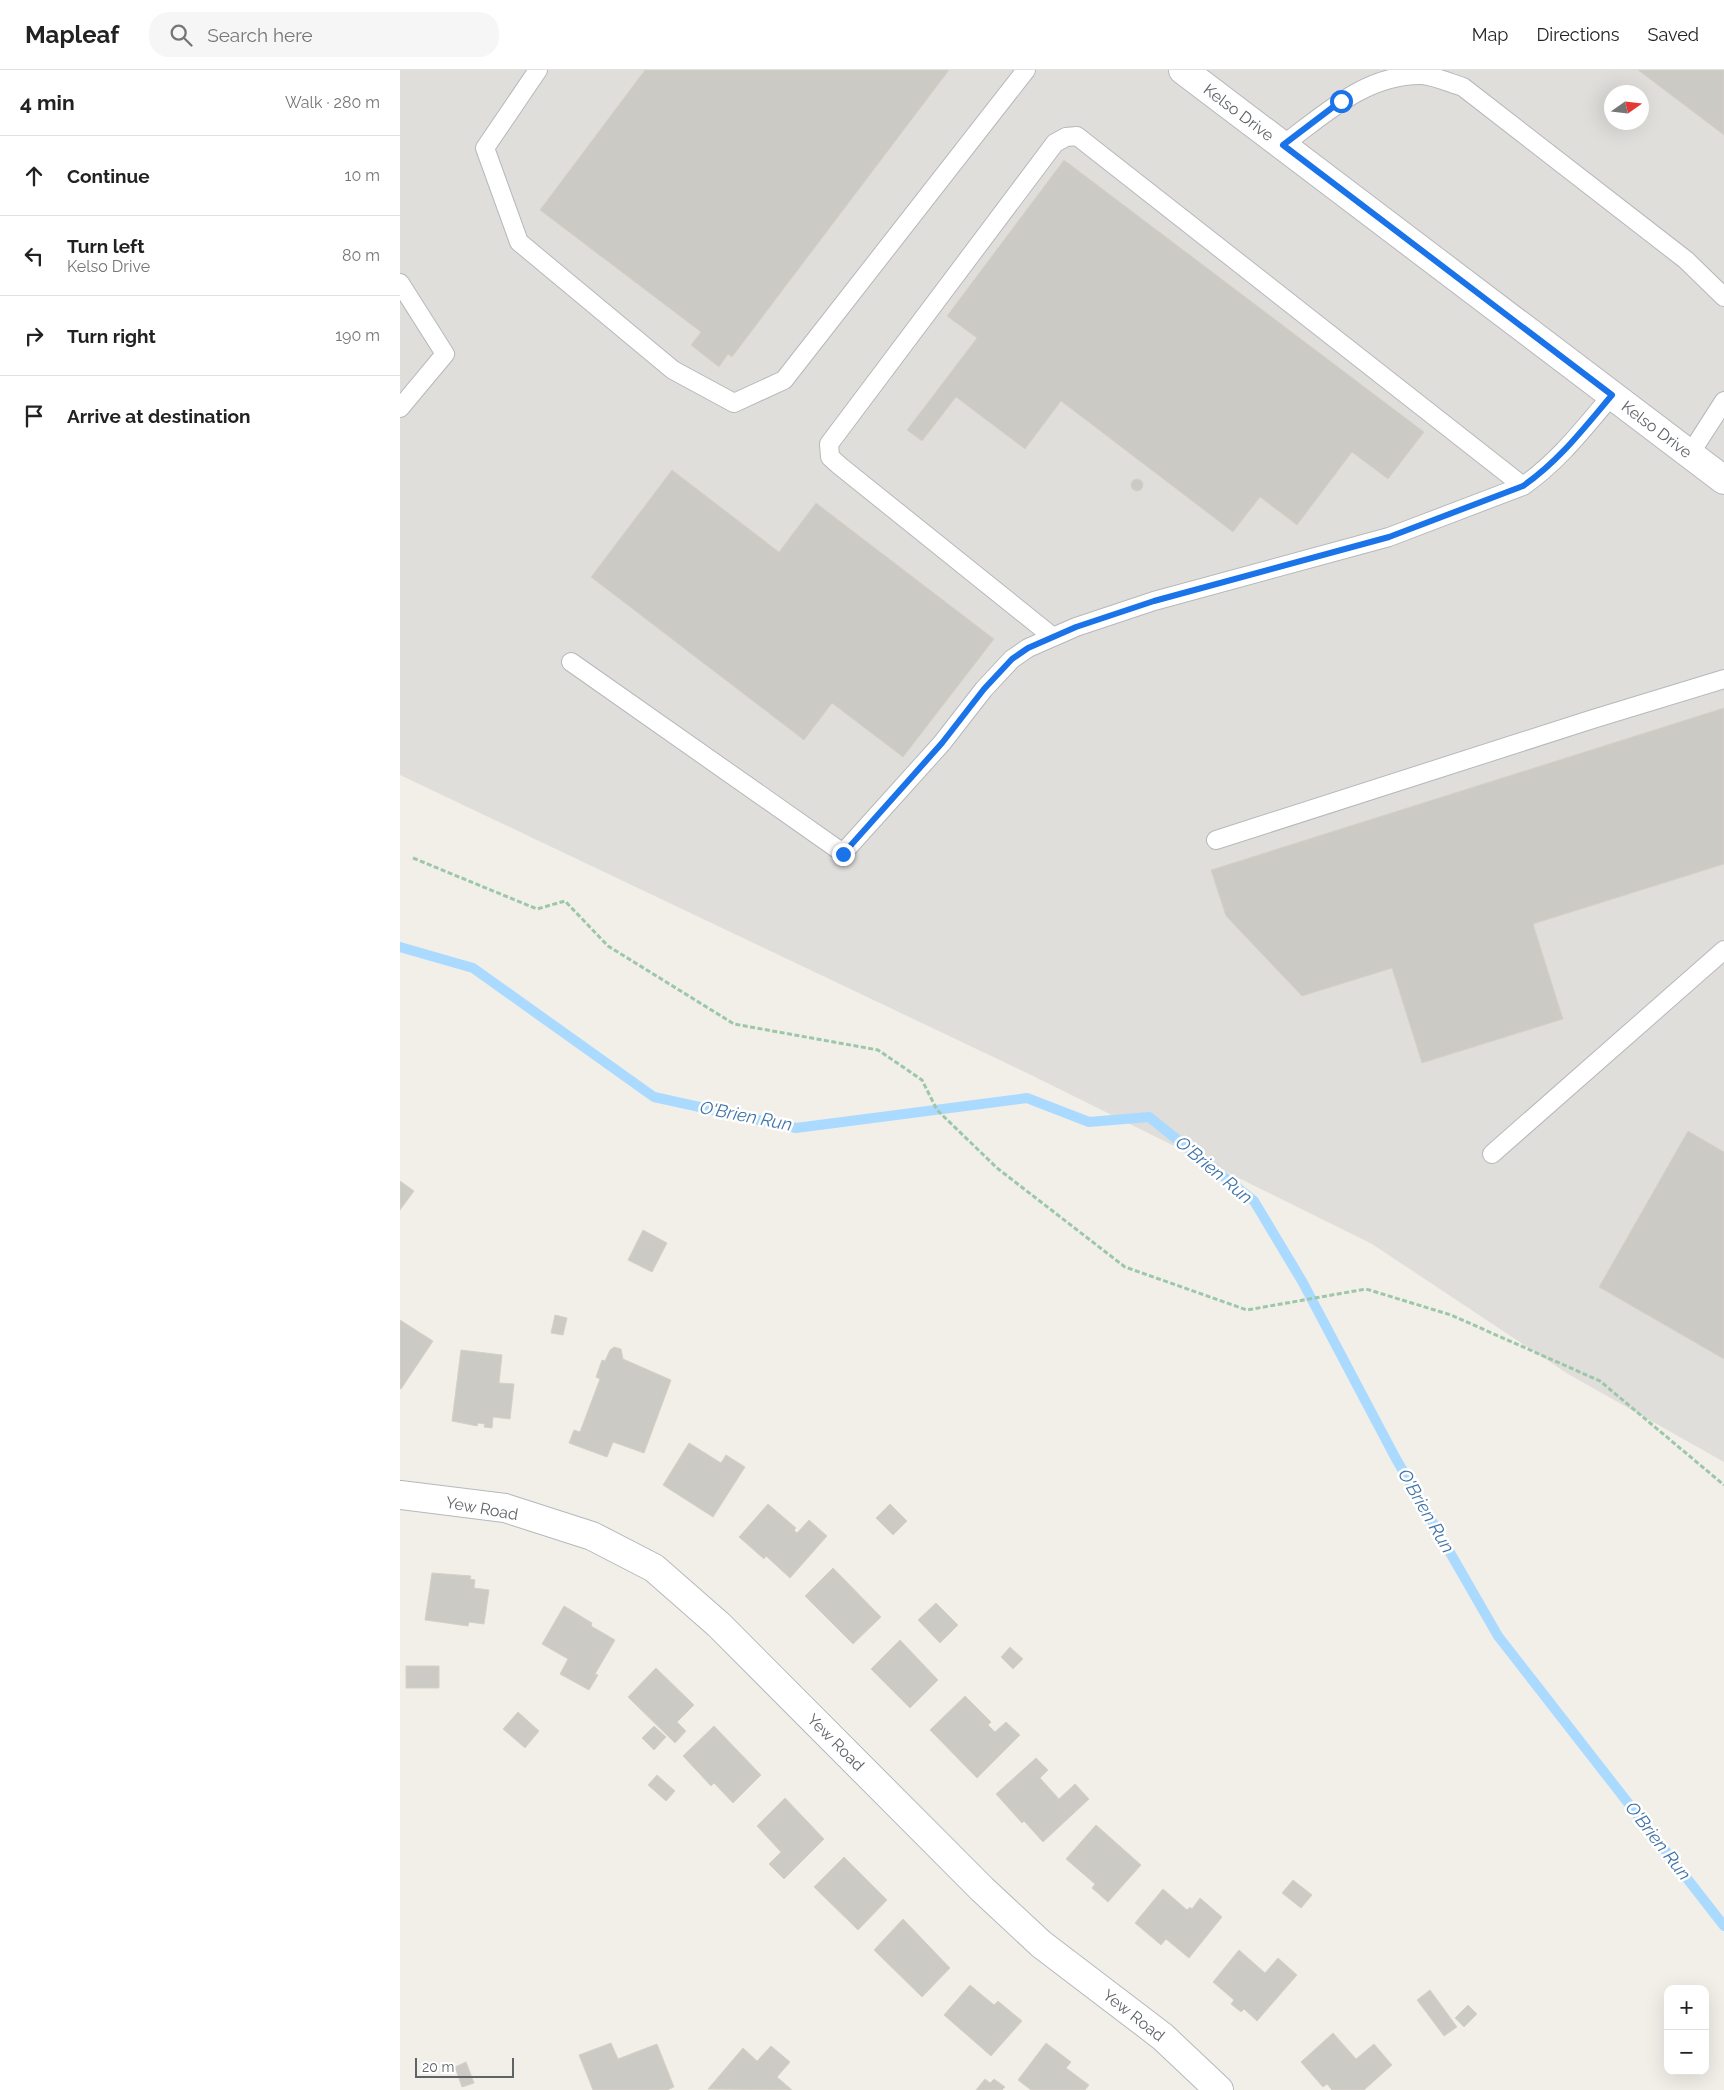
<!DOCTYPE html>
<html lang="en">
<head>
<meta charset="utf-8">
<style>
	:root { --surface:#fff; --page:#f6f6f6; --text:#222; --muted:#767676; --line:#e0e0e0 }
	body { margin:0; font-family:Raleway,sans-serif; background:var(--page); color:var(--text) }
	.controls { position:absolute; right:15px; bottom:15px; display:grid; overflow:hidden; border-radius:10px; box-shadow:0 5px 20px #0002 }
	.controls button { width:45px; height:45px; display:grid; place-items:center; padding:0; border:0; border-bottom:1px solid var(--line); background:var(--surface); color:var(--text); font:25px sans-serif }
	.compass { position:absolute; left:1204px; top:15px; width:45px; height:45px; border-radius:50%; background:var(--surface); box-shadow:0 5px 20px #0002; rotate:76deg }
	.scale { position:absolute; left:15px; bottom:12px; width:99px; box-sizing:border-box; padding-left:5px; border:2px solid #5f6368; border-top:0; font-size:14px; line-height:18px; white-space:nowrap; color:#5f6368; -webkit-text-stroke:4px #fff; paint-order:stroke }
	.stop { position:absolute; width:15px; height:15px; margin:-11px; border:4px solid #1a73e8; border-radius:50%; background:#fff }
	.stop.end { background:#1a73e8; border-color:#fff; box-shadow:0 1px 5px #0008 }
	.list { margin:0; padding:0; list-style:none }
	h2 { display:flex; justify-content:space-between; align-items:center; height:65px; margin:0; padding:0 20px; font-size:21px }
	h2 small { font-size:16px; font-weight:400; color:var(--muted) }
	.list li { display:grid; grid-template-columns:32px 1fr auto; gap:15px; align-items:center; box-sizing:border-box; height:80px; padding:0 20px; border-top:1px solid var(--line) }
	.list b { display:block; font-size:19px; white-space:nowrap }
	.list p { margin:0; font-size:16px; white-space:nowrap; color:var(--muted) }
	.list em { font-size:16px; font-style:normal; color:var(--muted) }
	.icon { flex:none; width:28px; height:28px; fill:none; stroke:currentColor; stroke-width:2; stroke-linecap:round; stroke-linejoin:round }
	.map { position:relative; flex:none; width:1324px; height:2020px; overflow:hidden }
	header { display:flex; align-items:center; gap:30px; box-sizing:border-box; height:70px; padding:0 25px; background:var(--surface); border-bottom:1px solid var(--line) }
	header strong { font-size:24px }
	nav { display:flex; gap:28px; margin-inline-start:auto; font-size:18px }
	.search { width:350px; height:45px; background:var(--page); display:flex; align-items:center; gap:12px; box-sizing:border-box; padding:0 18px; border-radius:20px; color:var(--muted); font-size:19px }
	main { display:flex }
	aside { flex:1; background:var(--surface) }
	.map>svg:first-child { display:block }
	.industrial { fill:#e0deda; fill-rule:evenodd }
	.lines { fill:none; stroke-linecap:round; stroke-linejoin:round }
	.stream { stroke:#aadaff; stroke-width:10 }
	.building { fill:#cccac5; stroke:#d6d1c6 }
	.service-casing { stroke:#b5b8bc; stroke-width:20 }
	.minor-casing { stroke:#b5b8bc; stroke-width:30 }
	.tertiary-casing { stroke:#b5b8bc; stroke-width:30 }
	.path { stroke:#9cc7a9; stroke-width:3; stroke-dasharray:5 2.5; stroke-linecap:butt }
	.service { stroke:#fff; stroke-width:18 }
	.minor { stroke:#fff; stroke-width:28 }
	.tertiary { stroke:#fff; stroke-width:28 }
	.route { stroke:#1a73e8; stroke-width:6 }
	.labels { text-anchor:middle; stroke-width:5; stroke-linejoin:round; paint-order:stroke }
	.street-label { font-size:16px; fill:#5f6368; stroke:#fff }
	.water-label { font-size:18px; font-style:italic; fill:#4174aa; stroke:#fff }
</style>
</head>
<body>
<header>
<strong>Mapleaf</strong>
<div class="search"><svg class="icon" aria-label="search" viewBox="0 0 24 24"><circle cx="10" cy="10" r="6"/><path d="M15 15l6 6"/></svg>Search here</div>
<nav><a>Map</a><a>Directions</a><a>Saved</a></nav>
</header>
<main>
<aside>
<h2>4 min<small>Walk · 280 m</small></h2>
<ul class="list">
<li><svg class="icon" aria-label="ahead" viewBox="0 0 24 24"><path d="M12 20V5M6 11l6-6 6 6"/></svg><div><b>Continue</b></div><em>10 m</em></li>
<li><svg class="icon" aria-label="left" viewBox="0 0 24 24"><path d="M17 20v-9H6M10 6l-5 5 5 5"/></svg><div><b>Turn left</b><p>Kelso Drive</p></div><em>80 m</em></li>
<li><svg class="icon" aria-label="right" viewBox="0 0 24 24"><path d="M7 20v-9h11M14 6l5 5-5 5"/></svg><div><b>Turn right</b></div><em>190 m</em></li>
<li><svg class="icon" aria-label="arrive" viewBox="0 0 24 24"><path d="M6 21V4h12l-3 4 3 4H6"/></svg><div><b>Arrive at destination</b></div></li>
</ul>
</aside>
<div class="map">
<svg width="1324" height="2020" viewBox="0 0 1324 2020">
	<rect width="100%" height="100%" fill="#f1efe8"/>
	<!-- industrial -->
	<path class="industrial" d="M0,0H1324V1392L1168,1304L972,1174L625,1002L0,705ZM1212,22H1242V52H1212Z"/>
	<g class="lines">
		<!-- stream -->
		<path class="stream" d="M0,877L73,898L254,1027L396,1058L627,1028L689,1052L749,1047L854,1131L902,1211L995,1387L1098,1566L1324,1856"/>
	</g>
	<!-- building -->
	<path class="building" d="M245,0H549L332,287L328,284L319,297L291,275L301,262L140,140Z
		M1238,0H1324V65Z
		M664,90L1024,362L988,409L952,382L897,455L860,427L833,462L661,331L625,379L556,327L522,371L507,360L577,268L547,246Z
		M272,400L379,482L416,433L594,569L503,687L432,633L404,670L191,507Z
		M731 415a6 6 0 1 1 12 0a6 6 0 1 1-12 0Z
		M1324,638V794L1133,854L1163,949L1022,993L992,898L902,926L826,846L811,800Z
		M1288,1061L1324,1082V1289L1199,1217Z
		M0,1111L14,1121L0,1140Z
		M243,1160L267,1173L252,1202L228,1190Z
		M155,1245L167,1248L163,1265L151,1263Z
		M0,1250L33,1271L1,1319L0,1318Z
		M214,1277L221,1279L223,1289L271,1310L244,1383L213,1372L207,1387L169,1373L174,1360L180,1362L200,1309L196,1307L202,1290L205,1291L210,1280Z
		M61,1280L102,1285L99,1313L114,1314L110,1349L93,1347L92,1358L84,1357L85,1354L78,1353L77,1356L52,1351Z
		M289,1373L321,1393L326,1385L345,1397L313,1447L263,1415Z
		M368,1434L396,1458L394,1460L397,1463L409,1450L427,1466L390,1508L366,1486L364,1489L339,1467Z
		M490,1434L507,1451L493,1465L476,1448Z
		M433,1498L481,1547L453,1574L405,1526Z
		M32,1503L71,1506L70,1509L75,1510L74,1518L89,1520L84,1554L69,1552L68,1556L25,1550Z
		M536,1533L558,1555L540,1573L518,1550Z
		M164,1536L192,1553L191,1556L215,1570L195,1604L198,1605L189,1620L160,1604L168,1589L142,1574Z
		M500,1570L538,1610L510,1638L471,1599Z
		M610,1577L623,1589L613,1599L601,1587Z
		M6,1596H39V1618H6Z
		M256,1598L294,1635L277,1652L286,1661L275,1673L228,1627Z
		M565,1626L591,1652L588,1655L595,1662L606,1652L620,1665L577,1708L530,1660Z
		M118,1642L139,1661L125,1678L103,1659Z
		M254,1656L266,1667L254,1680L242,1668Z
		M314,1656L361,1705L333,1733L314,1713L311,1716L283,1686Z
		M636,1688L648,1700L640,1708L659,1729L675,1714L689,1729L643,1772L624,1751L622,1753L596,1724Z
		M257,1705L275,1721L266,1731L248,1715Z
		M385,1728L424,1769L384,1809L369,1794L381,1782L357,1756Z
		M696,1755L741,1795L708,1832L692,1818L695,1814L666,1789Z
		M444,1787L487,1830L458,1860L414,1817Z
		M893,1810L912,1825L901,1838L882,1823Z
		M763,1819L787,1840L790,1837L792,1839L800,1828L822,1847L789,1888L766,1869L761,1875L735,1853Z
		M503,1849L550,1898L522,1927L474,1880Z
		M839,1880L865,1903L878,1888L897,1905L857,1951L844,1939L841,1942L831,1934L834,1930L813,1912Z
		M570,1915L594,1935L598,1931L622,1951L591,1986L544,1945Z
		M1030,1920L1057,1957L1044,1966L1017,1930Z
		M1068,1935L1077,1944L1064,1957L1055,1948Z
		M933,1963L956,1989L974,1974L992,1995L964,2020H932L927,2014L923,2017L901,1992Z
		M211,1973L218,1989L257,1974L274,2017L267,2020H193L179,1985Z
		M646,1973L671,1992L666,1998L689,2015L685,2020H631L618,2010Z
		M371,1976L390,1992L377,2007L392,2020L308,2019L343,1978L357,1991Z
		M66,1992L74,2013L62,2017L55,1997Z
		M585,2009L590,2013L594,2009L605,2017L602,2020H576Z"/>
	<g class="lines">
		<!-- service casing -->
		<g class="service-casing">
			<path id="service" d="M138,0L85,78L119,172L273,300L334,333L384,310L626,0
				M883,75C925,44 966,4 1022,5C1035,6 1050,13 1063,17L1286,190L1324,227
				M0,213L45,284L0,338
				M1290,384L1324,331
				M653,567L440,396L430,387L429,374L655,73L666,67L677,66L1123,416
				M171,592L443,783L542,673L584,619L612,589L628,578L676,557L754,531L989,467L1123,416C1159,391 1184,358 1212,325
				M816,770L1193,649L1324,609
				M1092,1084L1324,880"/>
		</g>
		<!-- minor casing -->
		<g class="minor-casing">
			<path id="minor" d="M0,1425L105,1438L192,1466L254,1498L319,1555L582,1819L641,1874L763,1967L819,2020"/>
		</g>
		<!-- tertiary casing -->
		<g class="tertiary-casing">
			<path id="tertiary" d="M783,0L1324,410"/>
		</g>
		<!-- path -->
		<path class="path" d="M13,788L137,839L165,831L208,876L334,954L478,980L522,1010L537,1040L597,1098L725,1197L847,1240L966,1219L1051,1245L1200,1311L1324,1415"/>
		<!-- service -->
		<use href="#service" class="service"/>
		<!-- minor -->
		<use href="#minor" class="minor"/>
		<!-- tertiary -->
		<use href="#tertiary" class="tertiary"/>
	</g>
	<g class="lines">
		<!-- route -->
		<path class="route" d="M443,784L542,673L584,619L612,589L628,578L676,557L754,531L989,467L1123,416C1159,391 1184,358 1212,325L883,75L941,31"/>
	</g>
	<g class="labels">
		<!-- street labels -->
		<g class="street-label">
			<text transform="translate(839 42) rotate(37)" y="6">Kelso Drive</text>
			<text transform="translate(1257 359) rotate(37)" y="6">Kelso Drive</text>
			<text transform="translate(82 1438) rotate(10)" y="6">Yew Road</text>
			<text transform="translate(436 1672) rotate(45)" y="6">Yew Road</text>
			<text transform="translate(734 1945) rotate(38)" y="6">Yew Road</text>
		</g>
		<!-- water labels -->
		<g class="water-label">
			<text transform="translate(346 1046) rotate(11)" y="6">O'Brien Run</text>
			<text transform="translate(814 1100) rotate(40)" y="6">O'Brien Run</text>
			<text transform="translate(1026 1441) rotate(60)" y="6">O'Brien Run</text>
			<text transform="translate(1258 1771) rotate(52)" y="6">O'Brien Run</text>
		</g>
	</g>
</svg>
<div class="controls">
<button>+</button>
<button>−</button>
</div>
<svg class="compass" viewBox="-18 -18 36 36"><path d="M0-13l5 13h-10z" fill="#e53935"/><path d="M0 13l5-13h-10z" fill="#767676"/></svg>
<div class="scale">20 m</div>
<div class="stop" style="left:941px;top:31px"></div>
<div class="stop end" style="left:443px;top:784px"></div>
</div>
</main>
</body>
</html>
